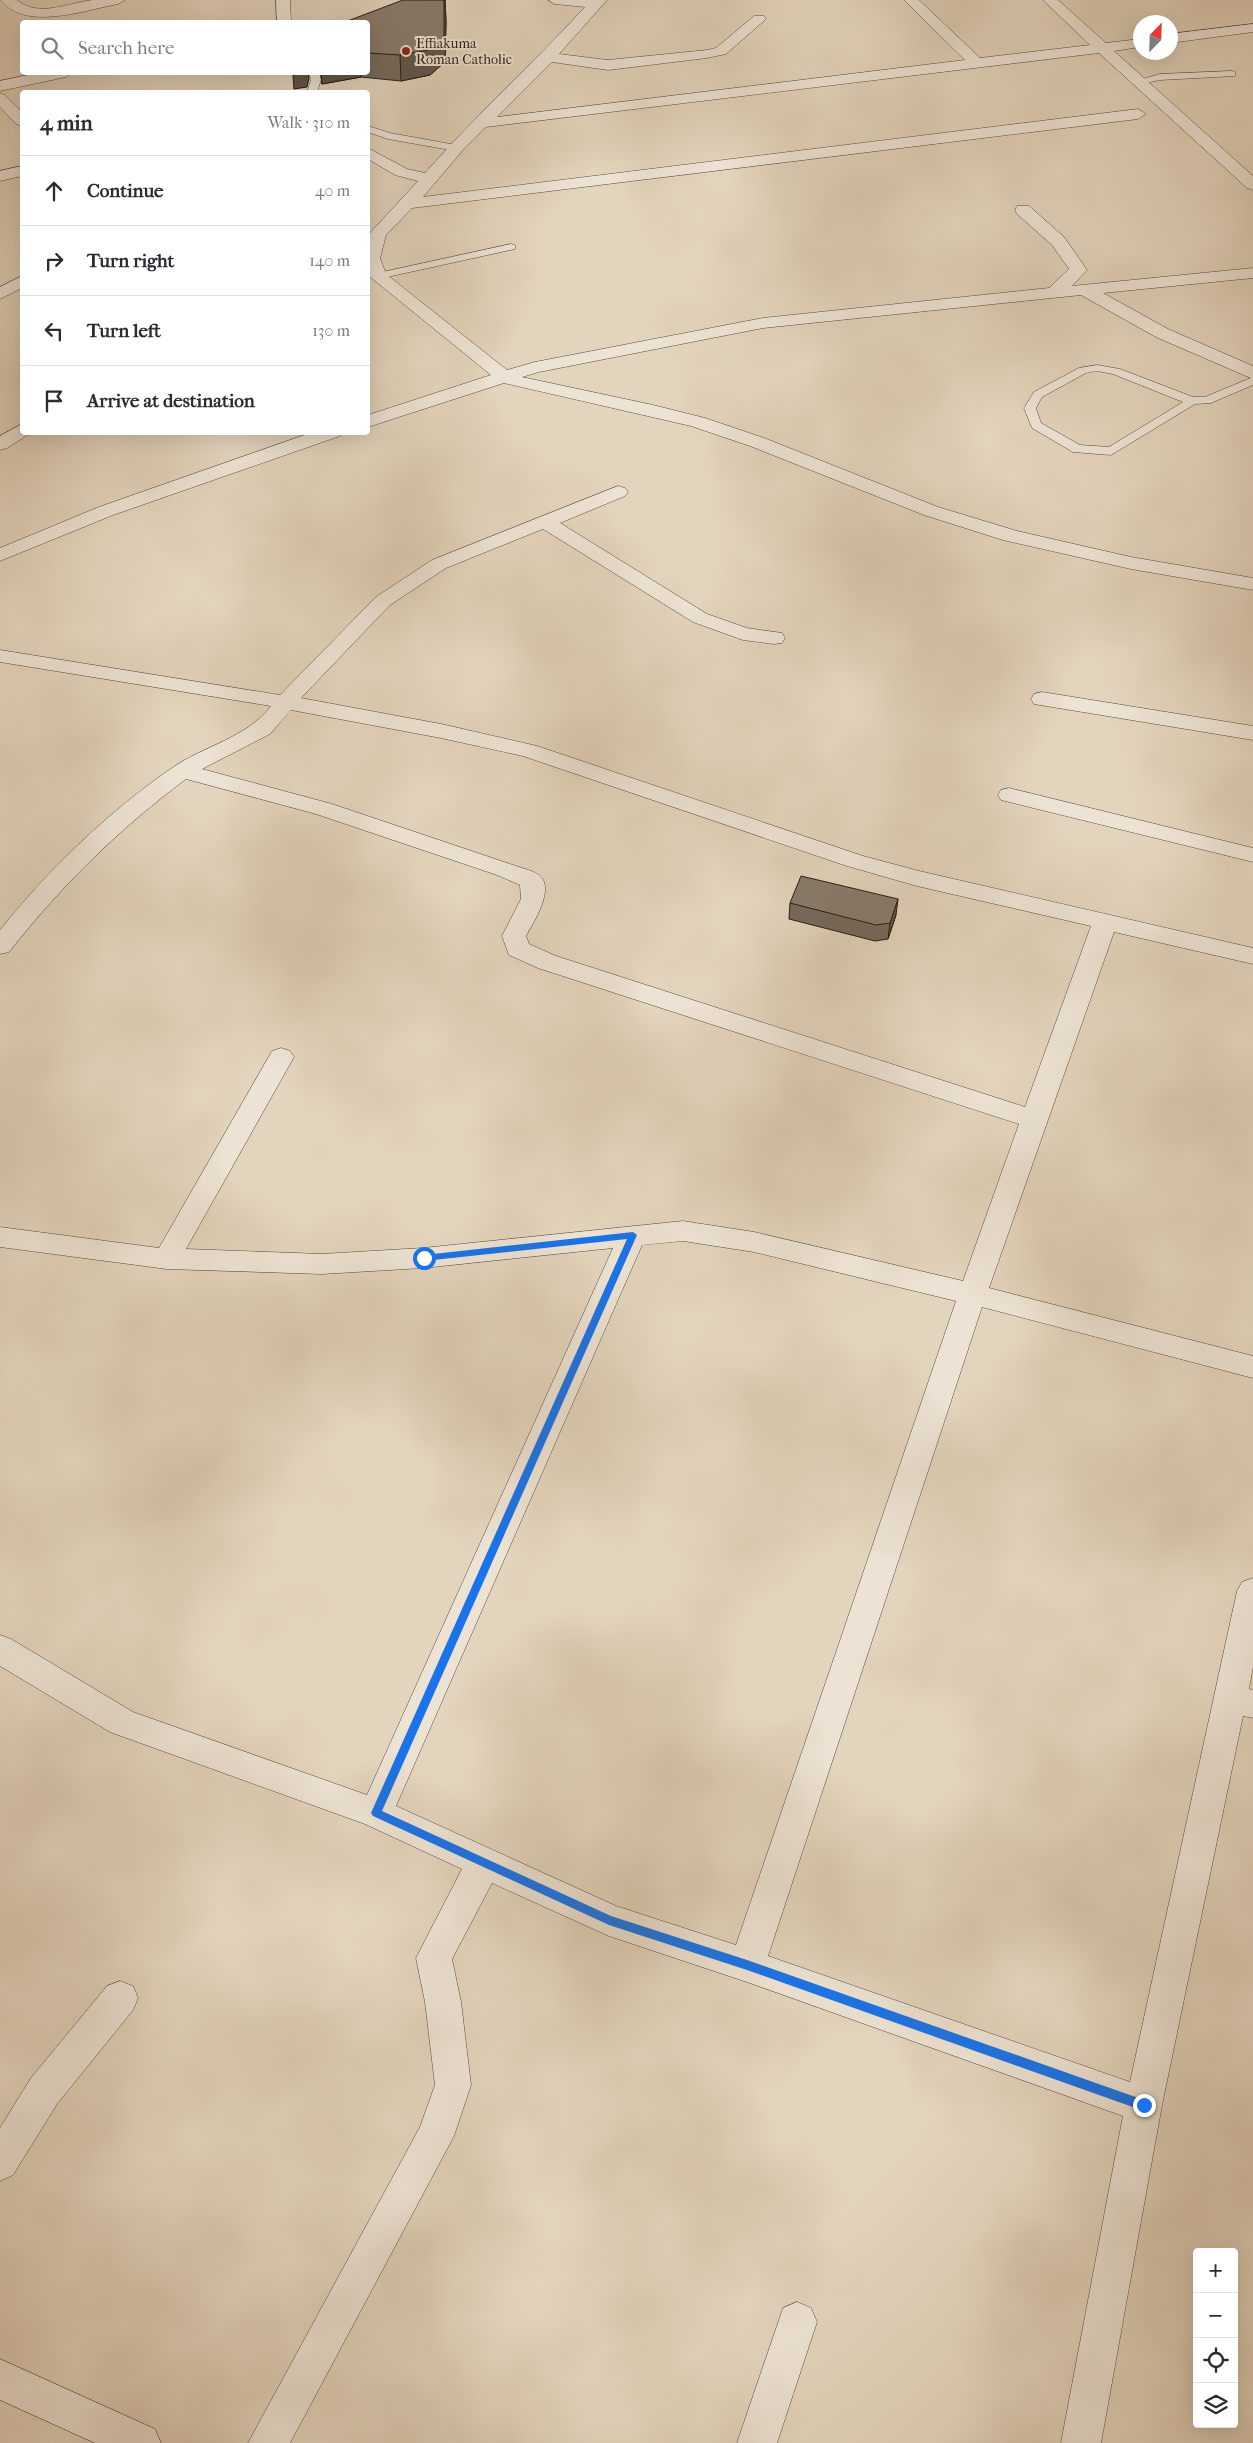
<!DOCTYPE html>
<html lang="en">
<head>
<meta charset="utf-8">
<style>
	:root { --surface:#fff; --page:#f7f7f7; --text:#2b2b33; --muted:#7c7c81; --line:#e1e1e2 }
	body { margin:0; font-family:"IM FELL French Canon",serif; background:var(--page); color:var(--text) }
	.controls { position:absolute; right:15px; bottom:15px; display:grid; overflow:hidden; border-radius:5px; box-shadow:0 5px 20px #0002 }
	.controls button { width:45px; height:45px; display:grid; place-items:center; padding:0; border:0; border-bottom:1px solid var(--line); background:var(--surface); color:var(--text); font:25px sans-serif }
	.compass { position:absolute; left:1133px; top:15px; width:45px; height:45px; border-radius:50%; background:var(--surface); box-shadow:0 5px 20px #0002; rotate:23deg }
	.stop { position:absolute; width:15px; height:15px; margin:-11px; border:4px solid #1a73e8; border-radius:50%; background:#fff }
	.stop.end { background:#1a73e8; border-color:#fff; box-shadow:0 1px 5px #0008 }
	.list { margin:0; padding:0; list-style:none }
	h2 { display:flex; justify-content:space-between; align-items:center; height:65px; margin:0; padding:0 20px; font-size:21px }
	h2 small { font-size:16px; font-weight:400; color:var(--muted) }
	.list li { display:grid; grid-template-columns:32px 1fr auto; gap:15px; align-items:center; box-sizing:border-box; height:70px; padding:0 20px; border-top:1px solid var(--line) }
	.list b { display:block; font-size:19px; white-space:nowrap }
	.list em { font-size:16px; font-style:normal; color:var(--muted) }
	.icon { flex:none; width:28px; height:28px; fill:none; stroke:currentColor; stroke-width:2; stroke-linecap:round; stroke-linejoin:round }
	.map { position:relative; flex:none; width:1253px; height:2443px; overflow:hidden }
	.search { position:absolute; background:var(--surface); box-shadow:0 5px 20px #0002; left:20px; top:20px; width:350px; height:55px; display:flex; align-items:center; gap:12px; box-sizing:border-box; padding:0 18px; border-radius:5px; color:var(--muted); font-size:19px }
	.panel { position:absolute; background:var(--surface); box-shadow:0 5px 20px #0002; left:20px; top:90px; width:350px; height:345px; border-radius:5px }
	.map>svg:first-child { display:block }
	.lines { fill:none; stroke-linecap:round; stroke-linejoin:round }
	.lane-casing { stroke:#55493e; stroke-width:1 }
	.street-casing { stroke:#55493e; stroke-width:1 }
	.secondary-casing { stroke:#261b14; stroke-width:1 }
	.lane { fill:#ede3d4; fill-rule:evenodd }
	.street { fill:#ede3d4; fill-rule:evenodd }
	.secondary { fill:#ede3d4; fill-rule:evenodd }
	.wall { fill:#756a5d; stroke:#261b14 }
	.shaded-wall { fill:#5f564c; stroke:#261b14 }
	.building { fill:#887b6c; stroke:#261b14 }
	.route { fill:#1a73e8 }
	.poi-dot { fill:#8f2418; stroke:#ede3d4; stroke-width:2 }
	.labels { text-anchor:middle; stroke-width:4; stroke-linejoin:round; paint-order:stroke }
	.far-poi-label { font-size:14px; fill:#261b14; stroke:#ede3d4; text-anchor:start }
</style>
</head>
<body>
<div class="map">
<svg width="1253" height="2443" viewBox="0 0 1253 2443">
	<rect width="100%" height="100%" fill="#e3d4bd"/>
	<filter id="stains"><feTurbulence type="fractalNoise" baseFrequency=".004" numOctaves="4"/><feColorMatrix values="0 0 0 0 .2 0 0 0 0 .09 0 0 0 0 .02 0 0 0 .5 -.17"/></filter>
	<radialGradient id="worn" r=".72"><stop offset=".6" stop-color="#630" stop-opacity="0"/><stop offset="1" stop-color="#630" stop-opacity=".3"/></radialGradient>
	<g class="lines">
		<!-- lane casing -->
		<g class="lane-casing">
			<path id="lane" d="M1232,71L1235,72V76L1160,80L1140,84L1135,81L1160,74Z
				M309,72H319L321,80L317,92H307L311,80Z
				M368,126L390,133L456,145L461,148L456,151L388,139L368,132Z
				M511,244L515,245V249L378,279L372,276L378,273Z
				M1097,365L1120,369L1193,397H1205L1253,377V385L1211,403L1195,404L1111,455L1073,452L1032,428L1024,408L1034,392L1079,368ZM1097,371L1113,374L1183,402L1109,447L1080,445L1041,423L1036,408L1042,397L1086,373Z"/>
		</g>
		<!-- street casing -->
		<g class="street-casing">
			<path id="street" d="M1,0H17C38,18 68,3 93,0C104,0 115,0 125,0L118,4C85,10 24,32 1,0Z
				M276,0H290L291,22H277Z
				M548,0H607L559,54L608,60L707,50L716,48L754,16H764L766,19L726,54L707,58L608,70L552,62L497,117L965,60L904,0H919L980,58L1090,45L1043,0H1058L1106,43L1140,39V47L1114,51L1253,176V190L1247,188L1099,53L486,127L462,151L423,197L1138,109L1146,114L1138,119L412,208L386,235L380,258L386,274L507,370L535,362L763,318L1049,288L1069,269L1052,245L1017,214L1015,210L1017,206H1029L1064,237L1087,270L1072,286L1253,268V278L1103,293L1168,329L1253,366V379L1156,337L1081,295L763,328L539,372L522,377L653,405L705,418L764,438L938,507L1017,531L1131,557L1253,578V590L1131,569L1003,540L924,515L750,446L691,426L504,383L368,427V415L491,375L369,276L368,240L370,233L418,181L395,175L368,159V148L407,169L425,173C476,115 533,64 585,7L555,4Z
				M1253,24V32L1170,43V34Z
				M42,72H73L66,77L0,91V81Z
				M0,93L5,95L22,112V126L16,124L0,107Z
				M22,166V176L0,181V171Z
				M22,276V288L0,299V287Z
				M22,424V432H30L29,434L7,448L0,450V436Z
				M313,432H342L340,436L113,515L0,561V548L99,507Z
				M618,486L625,488L628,492L625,496L560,523L707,614L747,628L782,633L785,638L782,643L774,644L743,640L693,622L543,529L446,568L390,605L301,698L441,724L537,746L863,856L919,871L1253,948V964L1114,932L989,1288L1253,1356V1378L982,1307L768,1956L1130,2082L1237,1591L1242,1582L1253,1578V1667L1249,1689L1253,1690V1718L1243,1716L1162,2105L1101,2443H1061L1123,2116L747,1982L609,1936L492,1883L452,1959L461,2002L471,2085L454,2136L290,2443H248L420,2127L435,2085L425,2002L416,1958L462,1869L365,1824L110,1732L0,1666V1635L11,1639L133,1712L367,1795L613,1248L423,1268L322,1274L167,1269L0,1247V1227L159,1248L272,1051L281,1048L290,1051L294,1057L186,1249L322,1254L423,1248L683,1221L754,1232L963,1281L1019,1124L538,968L509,955L502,936L521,899L520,885L497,875L316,814L186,779C119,829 61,886 9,952L0,954V930C50,868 107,813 172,768C203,746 247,738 271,706L0,662V650L280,695L376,597L432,560ZM291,710L441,738L523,756L847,866L917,886L1091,926L1025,1107L556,956L529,944L526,936C533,923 556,888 539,875C532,870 521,868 513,865L332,804L202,769L270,734ZM683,1241L754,1252L956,1301L736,1945L616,1906L396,1806L642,1245Z
				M1042,692L1253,726V740L1034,704L1031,699L1034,694Z
				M1009,788L1253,848V862L1001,800L998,795L1001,790Z
				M120,1981L133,1986L138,1998L133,2010L57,2104L13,2175L0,2181V2128L31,2078L107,1986Z
				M797,2302L811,2308L817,2322L777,2443H737L783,2308Z"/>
		</g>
		<!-- secondary casing -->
		<g class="secondary-casing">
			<path id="secondary" d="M0,2359L155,2429L161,2443H95L0,2400Z"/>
		</g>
		<!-- lane -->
		<use href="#lane" class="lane"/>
		<!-- street -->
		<use href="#street" class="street"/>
		<!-- secondary -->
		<use href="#secondary" class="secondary"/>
	</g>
	<!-- wall -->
	<path class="wall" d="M445,0L446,22L445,62L430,75L401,81L361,77L322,84L321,75L319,72H368V22Z
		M790,903L896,915L888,939L875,941L789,919Z"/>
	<!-- shaded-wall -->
	<path class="shaded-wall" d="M445,0L446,22L445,62L430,75L401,81L400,55Z
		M306,72H308L309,78L307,87L294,89L293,75Z
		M321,72H361V77L322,84Z
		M898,899L896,915L888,939L890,923Z"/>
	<!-- building -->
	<path class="building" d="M403,0H444V37L428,50L400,55L368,53V22H345Z
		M297,72H306V73L293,75Z
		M801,876L898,899L890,923L876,925L790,903Z"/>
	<!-- route -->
	<path class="route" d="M633,1232L637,1235L382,1811L611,1916L747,1960L1144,2100L1148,2102V2109L1144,2111L747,1970L609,1925L373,1816L371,1813L627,1239L424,1261L419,1258L424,1255Z"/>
	<!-- markers -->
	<circle class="poi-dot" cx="406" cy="51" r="5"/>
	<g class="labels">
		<!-- far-poi labels -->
		<g class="far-poi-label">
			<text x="416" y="48">Effiakuma<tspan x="416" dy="16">Roman Catholic</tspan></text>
		</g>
	</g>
	<rect width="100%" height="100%" filter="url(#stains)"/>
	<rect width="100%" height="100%" fill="url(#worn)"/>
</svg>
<div class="controls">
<button>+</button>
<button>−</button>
<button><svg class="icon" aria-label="locate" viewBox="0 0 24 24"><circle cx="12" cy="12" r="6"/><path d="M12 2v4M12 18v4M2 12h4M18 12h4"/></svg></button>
<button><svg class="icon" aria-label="layers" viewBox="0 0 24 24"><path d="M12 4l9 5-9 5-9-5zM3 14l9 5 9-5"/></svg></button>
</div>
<svg class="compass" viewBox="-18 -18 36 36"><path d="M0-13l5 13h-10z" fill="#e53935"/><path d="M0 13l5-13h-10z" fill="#7c7c81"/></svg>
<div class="stop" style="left:424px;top:1258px"></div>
<div class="stop end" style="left:1144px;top:2105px"></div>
<div class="search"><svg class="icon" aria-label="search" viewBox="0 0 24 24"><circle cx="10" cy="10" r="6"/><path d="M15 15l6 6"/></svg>Search here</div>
<section class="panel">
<h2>4 min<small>Walk · 310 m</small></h2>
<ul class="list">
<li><svg class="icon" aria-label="ahead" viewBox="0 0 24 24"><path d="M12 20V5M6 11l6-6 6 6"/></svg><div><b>Continue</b></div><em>40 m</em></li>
<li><svg class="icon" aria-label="right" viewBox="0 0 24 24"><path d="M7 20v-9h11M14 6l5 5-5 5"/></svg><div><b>Turn right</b></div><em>140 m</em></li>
<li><svg class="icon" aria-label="left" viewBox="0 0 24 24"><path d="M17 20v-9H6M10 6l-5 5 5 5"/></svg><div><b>Turn left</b></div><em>130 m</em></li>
<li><svg class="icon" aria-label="arrive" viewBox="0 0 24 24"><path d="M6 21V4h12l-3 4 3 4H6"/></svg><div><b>Arrive at destination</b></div></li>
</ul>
</section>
</div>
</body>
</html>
